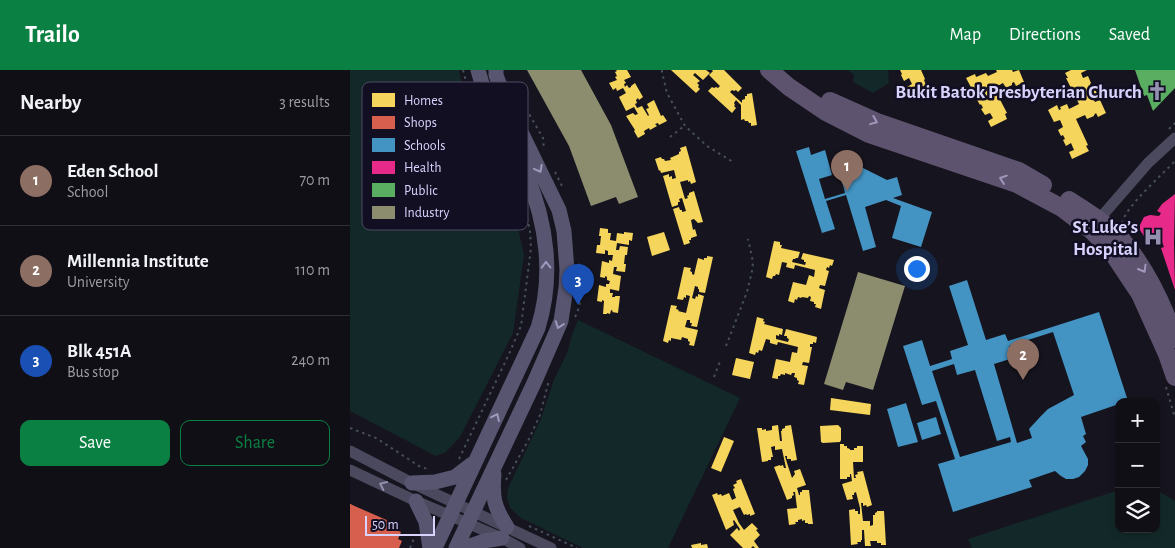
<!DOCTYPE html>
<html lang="en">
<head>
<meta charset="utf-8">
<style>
	:root { --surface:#100f16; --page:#1e1d23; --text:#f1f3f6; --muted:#9c9ca1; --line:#302f35; --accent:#0b8043 }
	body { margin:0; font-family:"Alegreya Sans",sans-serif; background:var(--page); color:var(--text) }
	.controls { position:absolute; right:15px; bottom:15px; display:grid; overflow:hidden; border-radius:10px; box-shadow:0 2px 8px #0003 }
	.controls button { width:45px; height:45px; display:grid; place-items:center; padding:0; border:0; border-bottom:1px solid var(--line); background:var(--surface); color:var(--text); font:25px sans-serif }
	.scale { position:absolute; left:15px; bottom:12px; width:70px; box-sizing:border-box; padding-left:5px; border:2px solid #d8d3fd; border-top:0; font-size:14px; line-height:18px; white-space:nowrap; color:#d8d3fd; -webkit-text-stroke:4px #120f23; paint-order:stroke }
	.you { position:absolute; left:566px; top:198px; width:18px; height:18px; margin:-12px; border:4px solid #fff; border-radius:50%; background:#1a73e8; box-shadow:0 0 0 8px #1a73e833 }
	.badge { display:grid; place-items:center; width:32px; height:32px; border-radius:50%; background:var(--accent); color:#fff; font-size:16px; font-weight:700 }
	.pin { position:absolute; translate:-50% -41px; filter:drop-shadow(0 1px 2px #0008) }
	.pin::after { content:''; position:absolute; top:26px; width:18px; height:15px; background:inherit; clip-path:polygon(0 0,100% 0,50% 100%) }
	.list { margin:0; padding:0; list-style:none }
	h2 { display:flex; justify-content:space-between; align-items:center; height:65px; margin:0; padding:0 20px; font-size:21px }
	h2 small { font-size:16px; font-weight:400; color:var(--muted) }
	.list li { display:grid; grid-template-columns:32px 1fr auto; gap:15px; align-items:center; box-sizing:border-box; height:90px; padding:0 20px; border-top:1px solid var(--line) }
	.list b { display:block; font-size:19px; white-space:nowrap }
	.list p { margin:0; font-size:16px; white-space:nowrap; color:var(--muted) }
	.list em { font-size:16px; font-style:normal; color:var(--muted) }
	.actions { display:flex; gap:10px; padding:15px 20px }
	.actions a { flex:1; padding:11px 0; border:1px solid var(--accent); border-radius:10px; text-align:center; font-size:18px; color:var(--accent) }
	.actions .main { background:var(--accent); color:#fff }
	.icon { flex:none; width:28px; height:28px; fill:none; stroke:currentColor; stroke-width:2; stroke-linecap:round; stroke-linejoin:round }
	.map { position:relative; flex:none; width:825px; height:478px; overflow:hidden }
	header { display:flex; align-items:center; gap:30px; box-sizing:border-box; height:70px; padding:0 25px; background:var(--accent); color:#fff }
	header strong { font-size:24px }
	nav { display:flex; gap:28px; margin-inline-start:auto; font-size:18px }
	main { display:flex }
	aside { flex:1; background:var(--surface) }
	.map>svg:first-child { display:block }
	.green { fill:#132929 }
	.homes { fill:#f6d55c }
	.shops { fill:#d6604d }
	.schools { fill:#4393c3; fill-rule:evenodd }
	.health { fill:#e7298a }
	.public { fill:#5aae61 }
	.industry { fill:#8c8c6e }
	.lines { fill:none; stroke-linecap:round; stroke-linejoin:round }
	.path { stroke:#45505c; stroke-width:2; stroke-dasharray:2.5 4; stroke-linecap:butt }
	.street { stroke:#4a495e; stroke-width:11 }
	.secondary { stroke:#575570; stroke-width:15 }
	.primary { stroke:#5d536f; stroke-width:18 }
	.oneway { stroke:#a199bd }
	.oneway2 { stroke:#9e9abe }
	.oneway3 { stroke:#918eae }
	.labels { text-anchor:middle; stroke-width:5; stroke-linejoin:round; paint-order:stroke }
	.poi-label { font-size:19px; font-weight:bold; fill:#d8d3fd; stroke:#120f23; text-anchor:end }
	.key { fill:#120f23; stroke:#4d4a64; stroke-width:1 }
	.key-label { font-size:14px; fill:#d8d3fd }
</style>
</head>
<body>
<header>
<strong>Trailo</strong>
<nav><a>Map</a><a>Directions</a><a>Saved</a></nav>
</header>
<main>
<aside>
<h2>Nearby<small>3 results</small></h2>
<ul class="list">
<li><span class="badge" style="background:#8d6e63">1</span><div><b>Eden School</b><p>School</p></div><em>70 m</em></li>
<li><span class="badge" style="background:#8d6e63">2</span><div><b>Millennia Institute</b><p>University</p></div><em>110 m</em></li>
<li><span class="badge" style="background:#1a4fb4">3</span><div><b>Blk 451A</b><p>Bus stop</p></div><em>240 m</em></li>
</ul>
<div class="actions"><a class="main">Save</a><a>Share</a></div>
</aside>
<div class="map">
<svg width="825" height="478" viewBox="0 0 825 478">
	<rect width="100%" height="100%" fill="#16141e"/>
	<!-- green -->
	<path class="green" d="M0,0H109L117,39L161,127L174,185L163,263L110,367L96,382L86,386L0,341Z
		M498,0H538L539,13L523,23L503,12L504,5Z
		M228,250L390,328L318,478H233L171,448L160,438L157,428L158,418L191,349L204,310L217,283L223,262Z
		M806,411L810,422L825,431V478H622L618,469L769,420V459H806Z"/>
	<!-- homes -->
	<path class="homes" d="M266,0H277L281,7L274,10L276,13L274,14L275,17L277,15L279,18L281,17V16L285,13L293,27L289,30L288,28L286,30L287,33L285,34L287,38L292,36L298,46L299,45L296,39L299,38L297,34L304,30L311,46L313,45L317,51L309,55L308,53L305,54L307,56L300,60L299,58L294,61L295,64L288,68L284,61L285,60L276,46L283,43L285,45L288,44L284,37L276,41L269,27L276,23L273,18L267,21L266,18L263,20L259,13L267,10L265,7L267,6L265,2L267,1Z
		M321,0H356L360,3L353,10L345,3L343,5L350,11L347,13L349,15L348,17L350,19L346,23Z
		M362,0H374L392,18L388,22L386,20L384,21L382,20L380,22L392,33V30L395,29V26H397V24L402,23L407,55L401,56V53H399L398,51H395L394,49L391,50V35L386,30L384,33L385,35L384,36L386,38L382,43L358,21L362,17L364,18L366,17L368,18L370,16L359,5L363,1Z
		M550,0H571L575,9L574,10L576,15L560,23L557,17L562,14L559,8L554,11L551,5L552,4Z
		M646,0H662L663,2L669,0L674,12L666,16L664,12L662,13V15L656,18L653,13L644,18L657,43L655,44L657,49L641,57L638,51L643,48L640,43L635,45L631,39L633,38L631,34L630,35L626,28L631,26L628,19L623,21L616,8L625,4L626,7L636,3L638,6L647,2Z
		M721,0H737L731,3L733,8L738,6L741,13L740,14L742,18L743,17L747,23L742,26L745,32L750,30L756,43L748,47L746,43L744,45V46L737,49L735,45L726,49L738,75L736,76L739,81L722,89L719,82L724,80L721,73L716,76L713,70L715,69L713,65L711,66L708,60L713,57L710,50L704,52L698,40L707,35L709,40L711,39L710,37L717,34L719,39L729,34L716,8H718L715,3Z
		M336,76L346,112L341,114L340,111L338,112V110L330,112L335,129L338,128L337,126L339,125V123L344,121L353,152L348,153L344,149L341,150L343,160L345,159L347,166L341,168V170H339L340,173L334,175L323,139L329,137L330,140H332V142L336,141L332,128L329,129L330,132H328V135L322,137L313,106L319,104V107L322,106V109L326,108L324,100L311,103L310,100L309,101L305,89L311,87L312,89H314L315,91L321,90L320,88L329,84V82L331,81L330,78Z
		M250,158L258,159V163H261L260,170L266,171L267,163L274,164V162L283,163L282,171L279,170V175L267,173L266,180H269L270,176L278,177L277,185H275L274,194H276L275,202L266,201L267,197H264L263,204L271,206L269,221L260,219V223H263L262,227H265V226H270L268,243L262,242L263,241L261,240L260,244L257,243V244H253L254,231L252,230V232L247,231L249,215L256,217V214H259L260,211L257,210V207L255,206V208L250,207L252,191L259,193V190L262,191L263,185H258V181L255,180V184L246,183L247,175H250L251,166H249Z
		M314,162L320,180L302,186L297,167Z
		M424,171L430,172V175H432L431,178L450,182L448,188H446L445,189H443L442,192L455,195L456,192H454V190L451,189L453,183L484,190L482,196L480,195L479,198L477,197L476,200L479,201L475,216L470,215L469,218L475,220L471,239L465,237L466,234H464V232L460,231L461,227L459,226L458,228L452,227L451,228L448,227L447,230L445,229L444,233L438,231L443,212L456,215L459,205L464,207L465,200L445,195L444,199L436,197L437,193L432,192L429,205L426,204L425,206H423L422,209L416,207Z
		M357,186L363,187L355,223L349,222V219H348V217L345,216L342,228L345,229L346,226L348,227V224L354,226L347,257L341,256L342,253H340V250H337L335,257L348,260L344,276L339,275L340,272L338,271V269L332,267L331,270L321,268V271L319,270L318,273L313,271L321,235L327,236L326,239L329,240L328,241L336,243L340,226L336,225V228L334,227L333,230L327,229L334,197L341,198L340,201L342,202V204L344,205L348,188L354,190V188H357Z
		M407,247L414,249L413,251L415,252L414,254L433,259L432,265L429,264V266L426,265V269L438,272L439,269L437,268V266H434L436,259L467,267L466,273L463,272V274H460V277H462L459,293L453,292L452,295L458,296L454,315L448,314L449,311L447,310V308L444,307L445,303H442L441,305L435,303V305L431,304L430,306H428V309L422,308L426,289L440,292L442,282L447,283L448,277L428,272L427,275L420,273V270L416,269L412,281L409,280L408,283L406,282L405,285L399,283Z
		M386,288L404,292L400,309L382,305Z
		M481,328L521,334L520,345L480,340Z
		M428,355L430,371H432L431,361H432V359L435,358V356L441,355L447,390L441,391V389H437V386H435L437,393L442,408L445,404L444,401L450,399L456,415L447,418L449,425H450V422H452V420H459L463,454H458V453H455V450L452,451V449L448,450V452H445L446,454L439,455L437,439L447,438L445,422H443L444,425L442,426V428L437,430L424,397L430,395V396L433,395L434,398H436L432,379L425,380V376L421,377L423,387H421V390H418V391L412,392L407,358H412V360L416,359V361L422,360V356Z
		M488,355L491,358V370L490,372L473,373L471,372L470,356Z
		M374,367L384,371L371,402L361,398Z
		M490,374H494V376H497V378L500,379V380H504V378H507V376H513V392H503L504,408H506L505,405L508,404L507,402L513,401L522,435L517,437L516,435L513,436V433H511L513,451H520V456L523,455V445H525V443L527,442V441H534L536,475H531V473H527V471H520L521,476H515L514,460H512V470H511V472H507L508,474L501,475L499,440L505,439V441H508V444H510V438L506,422L504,423V425H502L503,429L497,430L492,414L502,411L501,404H500V407H497V409H490Z
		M391,409L405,444L400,446V444L397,445L396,444L394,445L390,437L383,440L389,453L394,460L402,453L408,459L406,460L410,465L404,471L409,478H405L403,476L401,478H393L380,465L387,458L389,461L390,459L384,450L383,451L384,455L376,460L362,425L367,423L368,425L371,424L372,426L379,423L382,430L386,428L383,419L385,418L383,415L387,413L386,411Z
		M0,434L5,437L3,439L6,440L2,451L0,450Z
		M22,465L26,467V470L24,478H10L15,468Z
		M351,473V475L357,474L358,478H342L341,475Z"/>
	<!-- shops -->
	<path class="shops" d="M0,434L48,455L46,460L51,462L48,469L52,471L49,478H0Z"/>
	<!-- schools -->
	<path class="schools" d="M459,77L461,85L475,80L482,105L469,109L475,129L495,123L488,96L501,92L537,110L547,107L552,125L543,128L582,142L571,177L542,168L551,136L536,130L515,137L526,177L513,181L496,125L476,131L485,159L472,163L446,81Z
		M617,210L636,270L655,264L658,271L749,242L778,331L769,332V334L731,347L736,364L733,366L736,372L731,376L738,389V395L735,401L729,407L723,409H716L711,406L705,401L679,410L682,417L603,442L588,394L605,389L586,331L572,335L553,276L572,270L580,296L602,289L600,281L618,275L599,216ZM703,262L724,325L698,339L690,347L679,359L682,368L667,373L644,294L663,288L659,276ZM604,294L607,305L625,300L647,371L660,367L661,372L610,387L582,301Z
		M556,333L568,372L548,377L537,339Z
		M586,347L591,364L572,370L567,353Z"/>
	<!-- health -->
	<path class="health" d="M825,124L824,173L825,220L811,178L814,177L812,172L804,171L795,168L790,160V155L794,147L800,145L809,146L811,143L807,141L812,134Z"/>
	<!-- public -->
	<path class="public" d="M785,0H825V18L803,41L797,25L794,26Z"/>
	<!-- industry -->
	<path class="industry" d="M177,0H231L261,55L288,127L269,134L266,127L241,136L219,76Z
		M508,202L555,216L523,320L496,312L493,320L474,314Z"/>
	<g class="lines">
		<!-- path -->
		<path class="path" d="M113,0L119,23L129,42
			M312,0V2L317,23L335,56L357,76L383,92
			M172,34L175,37L193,68L194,80
			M819,59L825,53
			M140,64L165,111
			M320,67L334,56
			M205,102L213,118
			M772,153C776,136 812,105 825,91
			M225,247C234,229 232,213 229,193
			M376,276L397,222L402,201L403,192L398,169
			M364,307L371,289
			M816,317L825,348
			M0,358L26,368L69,396L80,400
			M109,389L159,284L171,256L181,178L180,161L176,143
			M156,410L178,371L190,345L199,310
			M179,456L227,478
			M60,478L65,466"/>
		<!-- street -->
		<path class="street" d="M745,154L798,93L825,68
			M0,381L62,413L201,478
			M0,400L66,431L152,468L170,478"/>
		<!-- secondary -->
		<path class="secondary" d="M144,404C142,427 144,437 157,457
			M62,413L85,412L105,407L122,394
			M66,431L76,452L80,478
			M85,478L188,258C204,207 197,153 176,104C167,83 154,64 144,43C137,29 132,15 128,0
			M106,478L184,313L211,251L216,218L217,200L214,161L209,140L154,27L146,5V0
			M114,478L134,471L152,468"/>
		<!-- primary -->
		<path class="primary" d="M419,0L439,17L476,42L519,64L667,114L712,138L741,160L760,179L790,224L817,284L825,307
			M480,31L527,52L669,101L693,115
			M719,130C738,142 757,154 772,170C796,199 813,234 825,269"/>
	</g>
	<!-- one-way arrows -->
	<defs><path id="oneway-chevron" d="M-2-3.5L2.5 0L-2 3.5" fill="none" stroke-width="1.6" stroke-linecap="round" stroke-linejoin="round" transform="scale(1.25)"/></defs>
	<g class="oneway">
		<use href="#oneway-chevron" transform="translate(524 51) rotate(22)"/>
		<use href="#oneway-chevron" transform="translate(653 109) rotate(-161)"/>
		<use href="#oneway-chevron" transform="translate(793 199) rotate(60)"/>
	</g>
	<g class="oneway2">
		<use href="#oneway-chevron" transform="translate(189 99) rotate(62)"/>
		<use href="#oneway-chevron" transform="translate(196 195) rotate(-91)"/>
		<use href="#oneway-chevron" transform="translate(209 255) rotate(110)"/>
		<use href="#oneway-chevron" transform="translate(146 347) rotate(-65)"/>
	</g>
	<use class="oneway3" href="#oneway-chevron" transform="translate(33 415) rotate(-155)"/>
	<!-- icons -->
	<defs>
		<g id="church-bare" transform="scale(1.5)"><path d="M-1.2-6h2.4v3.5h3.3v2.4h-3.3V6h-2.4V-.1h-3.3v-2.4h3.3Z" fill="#9490af" stroke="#120f23" stroke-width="2.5" paint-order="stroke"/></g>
		<g id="hospital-bare" transform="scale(1.5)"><path d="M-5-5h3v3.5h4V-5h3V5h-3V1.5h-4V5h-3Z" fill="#9490af" stroke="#120f23" stroke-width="2.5" paint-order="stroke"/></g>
	</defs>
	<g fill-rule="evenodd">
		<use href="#church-bare" x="807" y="21"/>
		<use href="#hospital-bare" x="803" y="167"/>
	</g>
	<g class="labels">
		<!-- poi labels -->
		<g class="poi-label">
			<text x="792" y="28">Bukit Batok Presbyterian Church</text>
			<text x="788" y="163">St Luke’s<tspan x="788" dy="22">Hospital</tspan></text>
		</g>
	</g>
	<!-- legend -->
	<rect x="12" y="12" width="166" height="148" rx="8" class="key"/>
	<rect x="22" y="23" width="23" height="14" fill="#f6d55c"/>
	<rect x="22" y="46" width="23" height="13" fill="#d6604d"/>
	<rect x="22" y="68" width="23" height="14" fill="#4393c3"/>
	<rect x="22" y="91" width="23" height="13" fill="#e7298a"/>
	<rect x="22" y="113" width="23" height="14" fill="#5aae61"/>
	<rect x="22" y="136" width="23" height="13" fill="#8c8c6e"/>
	<g class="key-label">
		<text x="54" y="35">Homes</text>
		<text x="54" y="57">Shops</text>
		<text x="54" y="80">Schools</text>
		<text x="54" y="102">Health</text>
		<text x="54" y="125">Public</text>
		<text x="54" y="147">Industry</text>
	</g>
</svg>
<div class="controls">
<button>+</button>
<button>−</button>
<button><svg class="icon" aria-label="layers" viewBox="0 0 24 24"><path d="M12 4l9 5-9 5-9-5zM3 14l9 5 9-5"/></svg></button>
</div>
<div class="scale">50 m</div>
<div class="you"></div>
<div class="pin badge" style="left:497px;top:121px;background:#8d6e63">1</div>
<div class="pin badge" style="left:673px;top:310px;background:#8d6e63">2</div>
<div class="pin badge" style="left:228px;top:235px;background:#1a4fb4">3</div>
</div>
</main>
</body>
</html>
